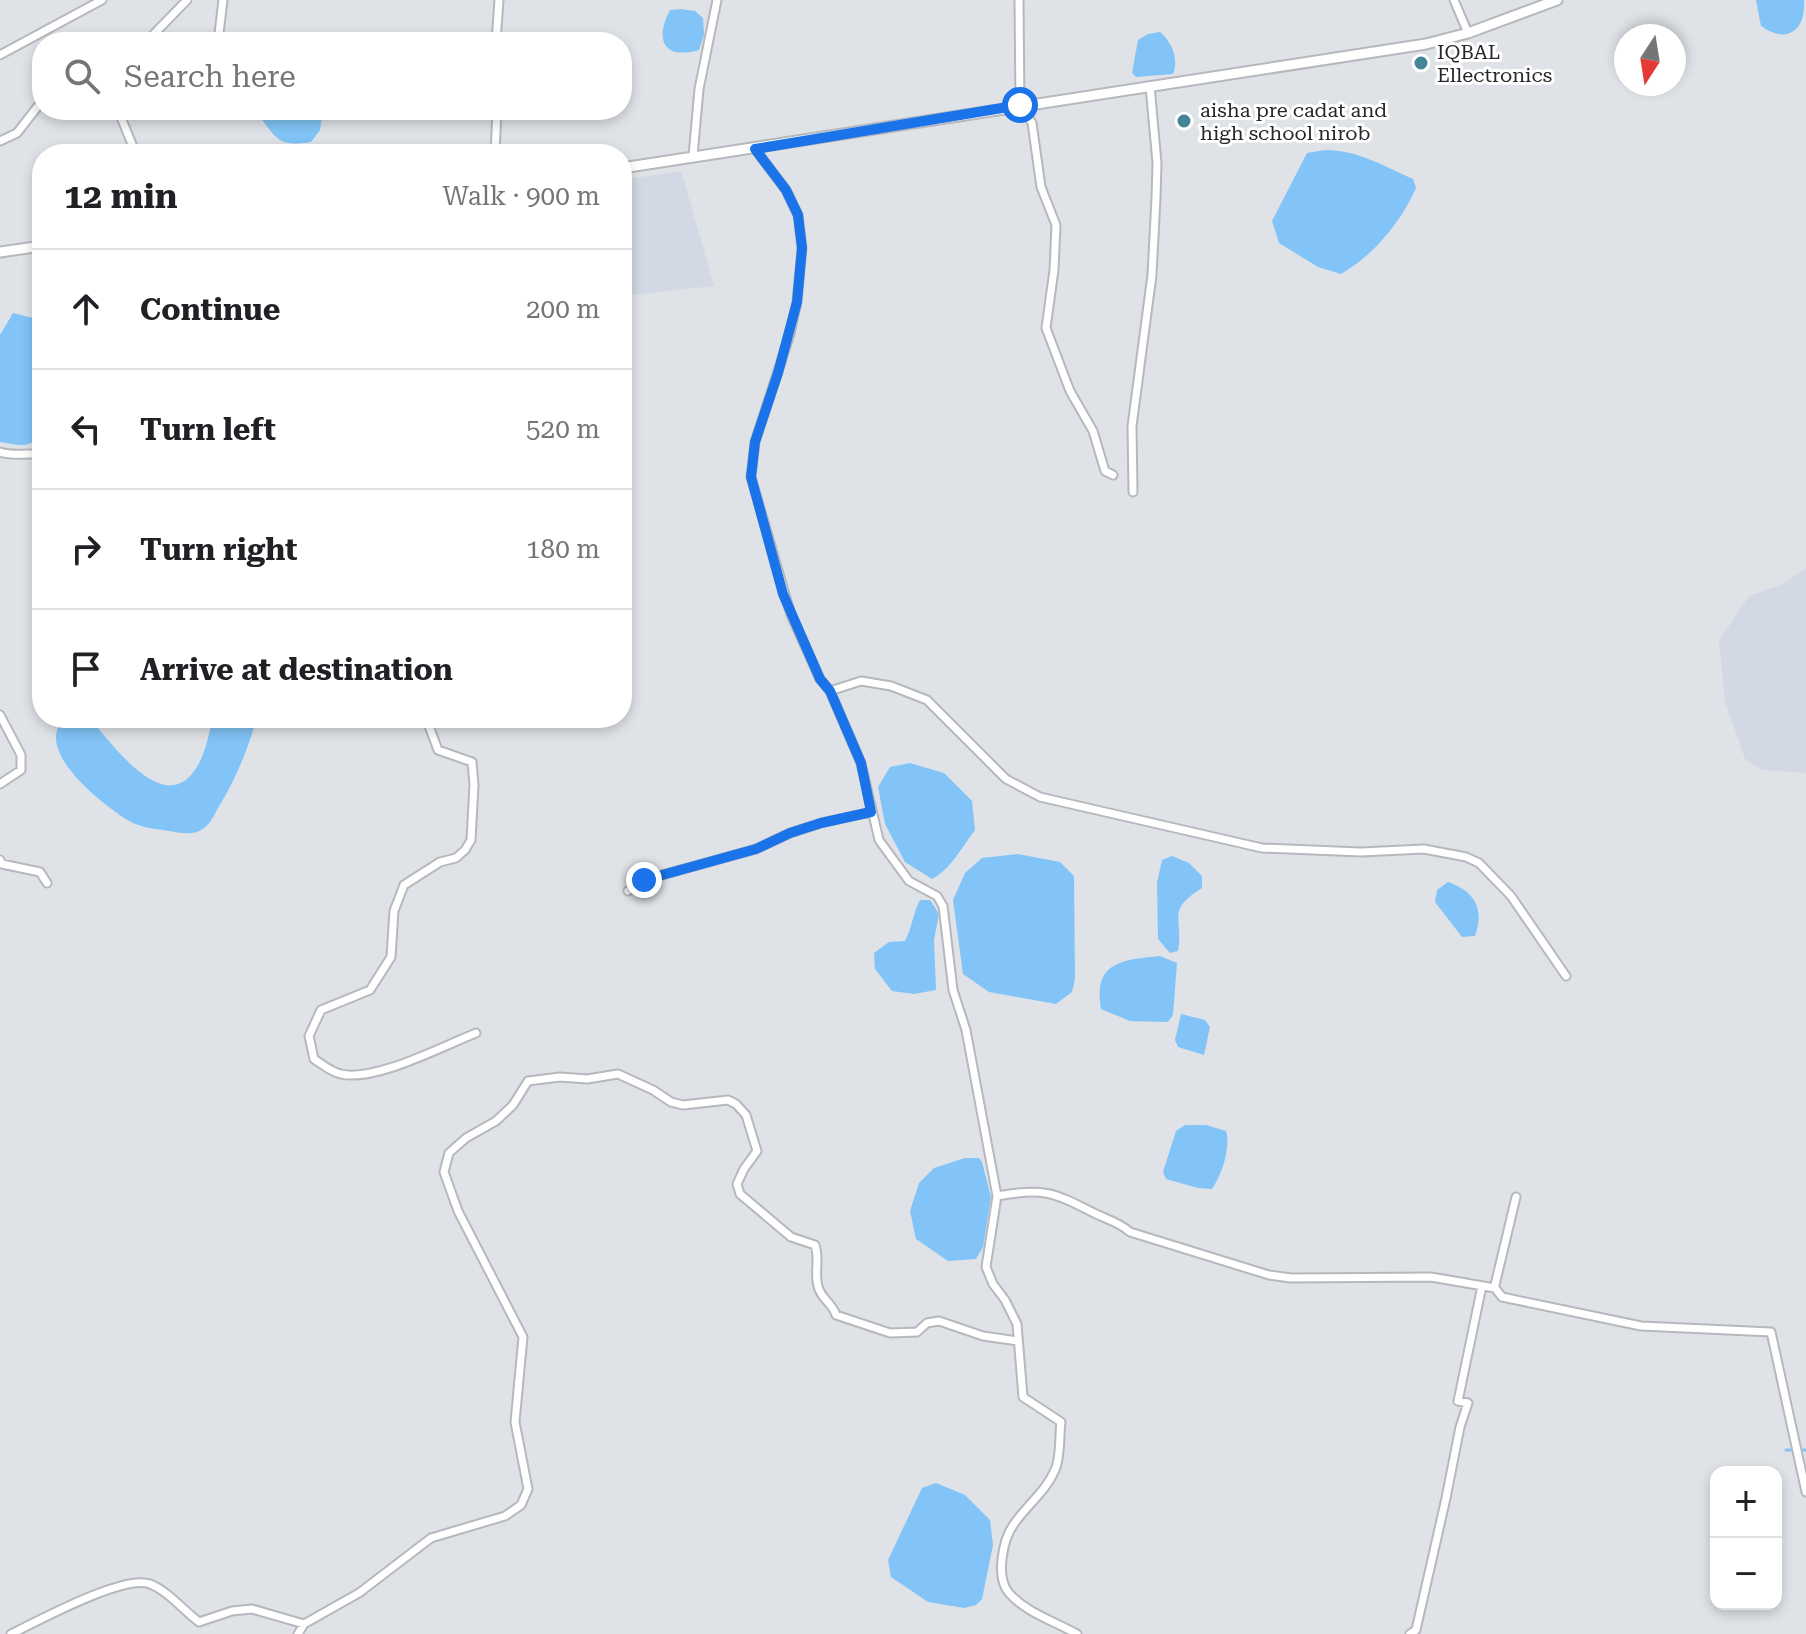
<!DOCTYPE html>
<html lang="en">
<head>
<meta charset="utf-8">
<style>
	:root { --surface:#fff; --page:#f2f2f2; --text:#202124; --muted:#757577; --line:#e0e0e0 }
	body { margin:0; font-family:"Roboto Serif",serif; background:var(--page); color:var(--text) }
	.controls { position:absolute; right:24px; bottom:24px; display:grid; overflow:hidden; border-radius:16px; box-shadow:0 4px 12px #0003 }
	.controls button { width:72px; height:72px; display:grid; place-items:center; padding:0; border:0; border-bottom:2px solid var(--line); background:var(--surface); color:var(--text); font:40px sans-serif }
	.compass { position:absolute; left:1614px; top:24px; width:72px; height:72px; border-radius:50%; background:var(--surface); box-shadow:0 4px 12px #0003; rotate:192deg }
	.stop { position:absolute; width:24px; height:24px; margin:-18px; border:6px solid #1a73e8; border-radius:50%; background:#fff }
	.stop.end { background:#1a73e8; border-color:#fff; box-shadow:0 2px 8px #0008 }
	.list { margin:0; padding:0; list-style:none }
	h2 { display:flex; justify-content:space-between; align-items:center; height:104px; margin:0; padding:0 32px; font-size:34px }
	h2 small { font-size:26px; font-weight:400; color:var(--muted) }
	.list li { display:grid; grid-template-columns:52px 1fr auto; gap:24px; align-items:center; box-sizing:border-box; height:120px; padding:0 32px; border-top:2px solid var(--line) }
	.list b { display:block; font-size:30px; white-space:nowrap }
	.list em { font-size:26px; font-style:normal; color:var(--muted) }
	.icon { flex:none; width:44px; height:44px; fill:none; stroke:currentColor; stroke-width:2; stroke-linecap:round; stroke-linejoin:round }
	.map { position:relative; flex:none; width:1806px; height:1634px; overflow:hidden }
	.search { position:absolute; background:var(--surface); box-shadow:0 4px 12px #0003; left:32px; top:32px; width:600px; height:88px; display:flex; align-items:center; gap:20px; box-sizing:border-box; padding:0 28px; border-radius:32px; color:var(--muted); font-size:30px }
	.panel { position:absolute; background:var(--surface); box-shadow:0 4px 12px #0003; left:32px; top:144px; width:600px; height:584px; border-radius:32px }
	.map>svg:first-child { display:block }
	.built { fill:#d2d8e4 }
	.water { fill:#82c4f7 }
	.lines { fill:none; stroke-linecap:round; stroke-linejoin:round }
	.stream { stroke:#82c4f7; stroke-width:3 }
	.minor-casing { stroke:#b6b8bd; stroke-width:11 }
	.tertiary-casing { stroke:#b6b8bd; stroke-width:13 }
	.minor { stroke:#fff; stroke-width:7 }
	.tertiary { stroke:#fff; stroke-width:9 }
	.route { stroke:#1a73e8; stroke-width:10 }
	.poi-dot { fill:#438496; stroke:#fff; stroke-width:3 }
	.labels { text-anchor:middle; stroke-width:6; stroke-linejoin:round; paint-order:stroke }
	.poi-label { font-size:20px; fill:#262729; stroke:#fff; text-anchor:start }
</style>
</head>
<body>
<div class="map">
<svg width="1806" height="1634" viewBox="0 0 1806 1634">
	<rect width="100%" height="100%" fill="#dfe2e7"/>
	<!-- built -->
	<path class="built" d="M681,171L714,286L622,296V180Z
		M1806,568V773L1762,770L1745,759L1725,701L1719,641L1749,596L1781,585Z"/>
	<!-- water -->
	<path class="water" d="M1756,0H1804C1806,32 1786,44 1761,26Z
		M680,9L695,11L703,18L704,35L699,50C664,60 654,40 670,10Z
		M1160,32C1172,42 1179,59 1173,74L1136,77L1132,73L1138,40L1148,34Z
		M254,110H323L320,130L311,142C274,148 276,135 254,110Z
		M1325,150C1358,150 1383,166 1413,179L1416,188C1401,222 1374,255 1341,274L1318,267L1279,243L1272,221L1307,153Z
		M13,313L33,318L42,324V433C30,450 18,445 0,442V335Z
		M66,718H82L94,724C117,749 167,820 198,765C206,751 209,733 213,718H257C247,751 236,779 218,808C214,815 211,823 204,828C194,836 181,833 169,831C157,829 144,828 133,823C108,810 28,748 66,718Z
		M910,763L944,773L972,801L975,830C962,847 951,869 932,879L905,862L885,824L878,787L890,767Z
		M1018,854L1060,862L1074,876L1075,979L1072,992L1056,1004L989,992L963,974L953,900L965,873L982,858Z
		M1172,856L1189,863L1202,876V888C1165,911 1184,918 1178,951L1170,953L1158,939L1157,883L1162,860Z
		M1448,882C1474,891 1485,908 1475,936L1462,937L1435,902L1437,890Z
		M920,900H930L939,914L934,940L936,990L914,994L892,991L875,969L874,953L889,942L905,941C912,928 913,913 920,900Z
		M1160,956L1177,963L1173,1015L1168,1022L1130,1021L1101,1009C1093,962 1121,960 1160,956Z
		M1181,1014L1205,1020L1210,1027L1204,1055L1178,1047L1175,1040Z
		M1185,1125H1206L1226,1131C1231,1147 1222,1175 1212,1189L1198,1188L1166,1179L1163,1172L1176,1131Z
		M965,1158H979L982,1162L991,1197L983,1247L976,1259L948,1261L916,1239L910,1211L919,1183L934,1168Z
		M936,1483L965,1495L990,1520L993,1545L982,1599L976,1605L964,1608L928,1602L891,1577L888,1560L922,1488Z"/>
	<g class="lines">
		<!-- stream -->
		<path class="stream" d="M1786,1450H1806"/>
		<!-- minor casing -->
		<g class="minor-casing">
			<path id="minor" d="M1019,0L1020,105L1032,123L1041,187L1056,225L1054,270L1046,328L1070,391L1093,431L1105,471L1113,475
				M1454,0L1468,33
				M139,42L151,37L187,0
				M218,42L223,0
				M496,42L499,0
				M0,55L102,0
				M118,110L136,154
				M0,141L17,133L42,101
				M755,149L786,190L798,215L802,248L797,302L790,334L755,442L751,477L791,615L820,679L830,691L861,763L879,840L909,881L937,896L943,906L953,990L966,1030L997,1196L986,1267L993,1284L1005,1300L1017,1324L1023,1397L1061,1422C1059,1436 1061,1457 1055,1470C1046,1491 1027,1505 1014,1524C1003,1539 995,1577 1009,1593C1025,1612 1056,1622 1077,1634
				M495,154L497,110
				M693,156L699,89L717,0
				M0,452C14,457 27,452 42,455
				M1133,492L1132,426L1152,275L1156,198L1157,163L1150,86
				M830,691L861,681L891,686L927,700L1006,779L1040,797L1262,848L1361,852L1424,849L1466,857L1479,863L1511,896L1566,976
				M0,715L21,755V770L0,784
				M426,718L438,750L472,762L474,785L471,840L465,850L456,858L440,862L404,885L394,911L391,957L370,990L321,1010L309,1036L314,1059C322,1064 331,1072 341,1074C375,1082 443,1046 476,1033
				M0,860L2,864L40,872L47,883
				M628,891L644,880L756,849L790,833L821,823L871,812
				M997,1196C1045,1187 1054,1193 1096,1214C1109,1220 1120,1223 1130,1232L1269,1275L1291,1278L1431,1277L1495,1288
				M1516,1197L1495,1285V1288L1502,1297L1641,1326L1771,1332L1806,1492
				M11,1634C38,1621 124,1574 150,1584C168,1591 183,1610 199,1622L232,1611L252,1609L304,1624
				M298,1634L304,1624L359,1593L431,1538L505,1516L521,1505L528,1489L515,1422L523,1337L458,1211L444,1172L449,1153L466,1138L496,1121L513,1105L528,1081L560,1077L587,1079L618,1074L653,1090L671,1102L683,1105L728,1100L736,1104L746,1115L757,1151L744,1169L737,1184L740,1194L791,1237L815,1245C820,1259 814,1273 818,1286C820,1298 833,1304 836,1315L890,1333L917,1332L927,1323L939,1321L983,1336L1018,1341
				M1410,1634L1416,1630L1446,1498L1460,1427L1468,1403L1458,1401L1482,1286"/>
		</g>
		<!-- tertiary casing -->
		<g class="tertiary-casing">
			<path id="tertiary" d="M622,168L1426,44L1468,33L1557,0
				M0,252L42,246"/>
		</g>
		<!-- minor -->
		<use href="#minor" class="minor"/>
		<!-- tertiary -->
		<use href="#tertiary" class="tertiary"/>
	</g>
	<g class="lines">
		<!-- route -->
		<path class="route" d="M644,880L756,849L790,833L821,823L871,812L861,763L830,691L820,679L783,594L751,477L755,442L778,373L797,302L802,248L798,215L786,190L755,149L1020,105"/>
	</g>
	<!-- markers -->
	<g class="poi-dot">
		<circle cx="1421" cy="63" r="8"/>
		<circle cx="1184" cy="121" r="8"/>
	</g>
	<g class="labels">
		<!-- poi labels -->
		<g class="poi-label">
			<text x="1437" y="59">IQBAL<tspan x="1437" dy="23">Ellectronics</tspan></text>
			<text x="1200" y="117">aisha pre cadat and<tspan x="1200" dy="23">high school nirob</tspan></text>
		</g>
	</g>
</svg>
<div class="controls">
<button>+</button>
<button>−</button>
</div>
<svg class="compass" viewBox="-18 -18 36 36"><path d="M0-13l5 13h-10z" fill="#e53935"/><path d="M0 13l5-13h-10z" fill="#757577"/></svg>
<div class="stop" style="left:1020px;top:105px"></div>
<div class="stop end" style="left:644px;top:880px"></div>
<div class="search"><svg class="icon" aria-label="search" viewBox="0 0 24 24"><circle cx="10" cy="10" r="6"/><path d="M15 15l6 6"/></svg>Search here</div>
<section class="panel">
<h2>12 min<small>Walk · 900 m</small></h2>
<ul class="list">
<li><svg class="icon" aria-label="ahead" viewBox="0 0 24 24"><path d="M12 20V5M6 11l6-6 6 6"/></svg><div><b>Continue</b></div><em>200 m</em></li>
<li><svg class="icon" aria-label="left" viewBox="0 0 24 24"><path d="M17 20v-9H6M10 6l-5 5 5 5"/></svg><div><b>Turn left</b></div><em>520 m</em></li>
<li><svg class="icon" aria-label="right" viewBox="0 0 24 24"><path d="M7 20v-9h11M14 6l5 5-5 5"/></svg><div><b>Turn right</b></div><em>180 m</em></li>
<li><svg class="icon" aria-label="arrive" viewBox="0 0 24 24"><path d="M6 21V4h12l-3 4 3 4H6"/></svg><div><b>Arrive at destination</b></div></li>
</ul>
</section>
</div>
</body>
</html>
